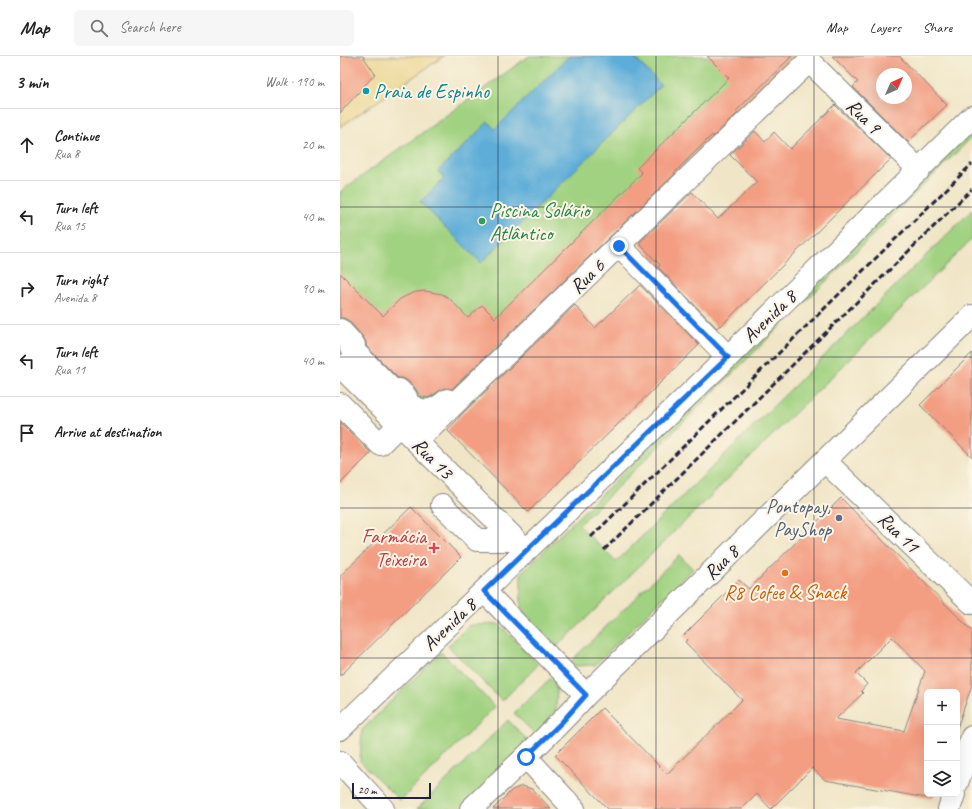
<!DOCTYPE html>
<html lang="en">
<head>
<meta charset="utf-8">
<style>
	:root { --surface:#fff; --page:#f6f6f6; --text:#222; --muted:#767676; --line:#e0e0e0 }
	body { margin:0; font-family:Caveat,sans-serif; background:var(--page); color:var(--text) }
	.controls { position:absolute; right:12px; bottom:12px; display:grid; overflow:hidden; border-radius:6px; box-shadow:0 4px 16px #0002 }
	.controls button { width:36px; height:36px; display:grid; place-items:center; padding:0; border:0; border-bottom:1px solid var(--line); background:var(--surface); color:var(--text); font:20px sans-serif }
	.compass { position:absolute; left:536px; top:12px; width:36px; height:36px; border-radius:50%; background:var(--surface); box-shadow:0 4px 16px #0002; rotate:45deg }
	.scale { position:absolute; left:12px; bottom:10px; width:79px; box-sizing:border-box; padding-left:4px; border:2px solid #22223b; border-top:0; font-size:11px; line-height:14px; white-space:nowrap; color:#22223b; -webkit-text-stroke:3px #fcf5e5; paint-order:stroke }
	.stop { position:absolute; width:12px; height:12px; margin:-9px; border:3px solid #1a73e8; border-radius:50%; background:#fff }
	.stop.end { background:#1a73e8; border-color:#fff; box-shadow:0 1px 4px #0008 }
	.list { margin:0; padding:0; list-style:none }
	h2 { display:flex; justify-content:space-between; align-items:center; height:52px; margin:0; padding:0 16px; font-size:17px }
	h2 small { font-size:13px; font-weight:400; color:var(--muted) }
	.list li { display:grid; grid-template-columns:26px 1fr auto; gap:12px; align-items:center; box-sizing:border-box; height:72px; padding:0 16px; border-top:1px solid var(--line) }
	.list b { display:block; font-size:15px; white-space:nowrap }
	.list p { margin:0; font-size:13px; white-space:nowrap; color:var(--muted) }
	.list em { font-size:13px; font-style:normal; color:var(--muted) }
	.icon { flex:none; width:22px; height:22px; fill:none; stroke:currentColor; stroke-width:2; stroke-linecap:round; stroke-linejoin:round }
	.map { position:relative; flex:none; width:632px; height:753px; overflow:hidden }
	header { display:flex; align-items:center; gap:24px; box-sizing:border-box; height:56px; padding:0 20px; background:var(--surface); border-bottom:1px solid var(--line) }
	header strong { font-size:19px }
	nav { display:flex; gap:22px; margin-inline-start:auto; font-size:14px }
	.search { width:280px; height:36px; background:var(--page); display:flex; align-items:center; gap:10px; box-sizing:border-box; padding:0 14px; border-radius:6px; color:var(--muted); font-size:15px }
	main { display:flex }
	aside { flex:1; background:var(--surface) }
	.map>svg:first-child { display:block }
	.green { fill:#a1d281; stroke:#627a5e }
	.sand { fill:#eeda9e; stroke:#887e6c }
	.water { fill:#5dadd8; stroke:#40688a }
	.building { fill:#f39d82; fill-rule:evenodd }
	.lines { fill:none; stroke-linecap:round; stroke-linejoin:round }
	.minor-casing { stroke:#898480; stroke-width:24 }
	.minor { stroke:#fff; stroke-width:22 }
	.rail { stroke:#22223b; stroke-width:3; stroke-dasharray:6 3; stroke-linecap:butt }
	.route { stroke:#1a73e8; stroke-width:5 }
	.grid { fill:none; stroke:#22223b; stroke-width:1; stroke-opacity:0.55 }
	.culture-dot { fill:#0f9aa8; stroke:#fcf5e5; stroke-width:1.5 }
	.leisure-dot { fill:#2e9e5b; stroke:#fcf5e5; stroke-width:1.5 }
	.service-dot { fill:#5c6f8a; stroke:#fcf5e5; stroke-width:1.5 }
	.health-dot { fill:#e0444e; stroke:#fcf5e5; stroke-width:1.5 }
	.food-dot { fill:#e8710a; stroke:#fcf5e5; stroke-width:1.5 }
	.labels { text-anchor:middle; stroke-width:4; stroke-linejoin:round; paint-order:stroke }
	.culture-label { font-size:20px; fill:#0d838f; stroke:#fcf5e5; text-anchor:start }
	.street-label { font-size:20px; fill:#22223b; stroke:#fcf5e5 }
	.leisure-label { font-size:20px; fill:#27864d; stroke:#fcf5e5; text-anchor:start }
	.service-label { font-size:20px; fill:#4e5e75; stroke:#fcf5e5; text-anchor:end }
	.health-label { font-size:20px; fill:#be3a42; stroke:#fcf5e5; text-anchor:end }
	.food-label { font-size:20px; fill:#c56008; stroke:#fcf5e5 }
</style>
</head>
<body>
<header>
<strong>Map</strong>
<div class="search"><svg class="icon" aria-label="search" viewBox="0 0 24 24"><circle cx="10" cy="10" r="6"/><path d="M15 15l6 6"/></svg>Search here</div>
<nav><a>Map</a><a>Layers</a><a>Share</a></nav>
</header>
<main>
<aside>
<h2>3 min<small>Walk · 190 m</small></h2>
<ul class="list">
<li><svg class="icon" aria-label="ahead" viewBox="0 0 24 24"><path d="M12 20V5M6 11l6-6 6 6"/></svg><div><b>Continue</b><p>Rua 8</p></div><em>20 m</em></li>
<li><svg class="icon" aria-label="left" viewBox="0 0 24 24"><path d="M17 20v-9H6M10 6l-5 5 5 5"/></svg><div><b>Turn left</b><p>Rua 15</p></div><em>40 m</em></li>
<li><svg class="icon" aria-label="right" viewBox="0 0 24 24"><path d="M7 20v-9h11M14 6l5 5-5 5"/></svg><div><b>Turn right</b><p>Avenida 8</p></div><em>90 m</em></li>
<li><svg class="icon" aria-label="left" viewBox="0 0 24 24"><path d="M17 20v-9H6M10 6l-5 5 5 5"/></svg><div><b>Turn left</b><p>Rua 11</p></div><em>40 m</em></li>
<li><svg class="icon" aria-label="arrive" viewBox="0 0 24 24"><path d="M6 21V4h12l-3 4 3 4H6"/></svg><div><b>Arrive at destination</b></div></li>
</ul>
</aside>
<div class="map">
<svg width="632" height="753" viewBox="0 0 632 753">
	<rect width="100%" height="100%" fill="#fcf5e5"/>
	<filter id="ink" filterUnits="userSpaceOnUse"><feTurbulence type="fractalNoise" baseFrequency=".025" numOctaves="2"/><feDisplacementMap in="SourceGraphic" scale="8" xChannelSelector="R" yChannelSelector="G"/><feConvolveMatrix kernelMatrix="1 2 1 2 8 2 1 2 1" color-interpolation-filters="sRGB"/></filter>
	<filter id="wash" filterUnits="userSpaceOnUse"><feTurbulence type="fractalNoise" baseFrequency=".012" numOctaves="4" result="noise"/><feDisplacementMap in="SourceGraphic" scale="16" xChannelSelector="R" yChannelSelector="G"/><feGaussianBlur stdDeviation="0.9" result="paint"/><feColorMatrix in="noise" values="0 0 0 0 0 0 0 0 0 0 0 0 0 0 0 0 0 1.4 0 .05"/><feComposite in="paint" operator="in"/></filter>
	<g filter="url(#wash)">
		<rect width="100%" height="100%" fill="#f0e5c6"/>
		<!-- green -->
		<path class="green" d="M189,0H454L100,346L85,351L0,274V136Z
			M632,75V81L239,469L276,506L632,154V183L216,592L181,554V517Z
			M339,499L353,513L255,609L235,610L231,605Z
			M159,568L198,609L162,645L108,590L129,569Z
			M101,596L155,651L60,745L20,705L22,674Z
			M211,622L217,628L216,659L196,679L174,657Z
			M168,664L189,686L122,753H77Z"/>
		<!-- sand -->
		<path class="sand" d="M0,0H104L0,71Z"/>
		<!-- water -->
		<path class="water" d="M229,0H293L321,29L141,207L80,146L104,122L98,115L148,66L155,73Z"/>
		<g id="blocks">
			<!-- building -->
			<path class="building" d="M0,0H23L35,18L0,57Z
				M367,0H452L396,55L398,57L373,81L372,79L334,117L335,118L112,333L104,332L88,342L80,340L75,332L68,325L63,322H58L26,290V286L23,281L9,265L4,262H0V217L43,260L60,243L68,239L76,236L85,235L102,238L109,242L128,262L142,249L155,262L302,117L297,112L389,22Z
				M492,0H559L607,49L568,86L513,31L518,26ZM542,18H566V42H542Z
				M495,49L551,103L381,270L380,269L377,272L318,211L320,209L299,187L352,136L378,163L417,126L390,99L415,75L425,86L434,76L450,93Z
				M300,229L359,289L188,456L107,374L120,361H119L235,249L255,272Z
				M632,297V401L580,349Z
				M0,366L31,397L0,428Z
				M501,442L632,575V629L617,672V636H587V738H594L592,743L485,724L472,712L431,753L417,738L402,753H268L215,699L262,652L327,718L402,644L345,586L347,584L343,580L399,524L409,533ZM552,581L585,615L564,675L496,663L523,637L521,635L527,628L516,617Z
				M71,451L121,501L0,620V520Z
				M182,730L192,733L211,753H153L172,734Z"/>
		</g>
	</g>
	<g filter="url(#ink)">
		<use href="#blocks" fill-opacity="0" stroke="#898480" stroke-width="1"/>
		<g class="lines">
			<!-- minor casing -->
			<g class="minor-casing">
				<path id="minor" d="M279,189L388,301
					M0,274L14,289L11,292L55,337L59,334L66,341L63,343C78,358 92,358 107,344L110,347L84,372L70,358L40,388L0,348
					M0,310L186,494
					M76,385L469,5L579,114
					M485,405L632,547
					M102,449L137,484H175
					M144,535L246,639
					M0,673L388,301L632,61
					M186,701L234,753
					M0,706L43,753
					M617,727L632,681
					M131,753C170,716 210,679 246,639L632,260
					M609,753L614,738"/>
			</g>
			<!-- minor -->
			<use href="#minor" class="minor"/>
			<!-- rail -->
			<path class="rail" d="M251,481L632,108
				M264,494L632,133"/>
		</g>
	</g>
	<g class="lines" filter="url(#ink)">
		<!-- route -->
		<path class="route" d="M186,701L222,666L246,639L144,535L388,301L279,190"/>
	</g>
	<!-- grid -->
	<path class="grid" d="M158,0V753M316,0V753M474,0V753M0,151H632M0,301H632M0,452H632M0,602H632"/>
	<!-- markers -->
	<circle class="culture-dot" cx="26" cy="35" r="4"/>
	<circle class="leisure-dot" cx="142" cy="165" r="4"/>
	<circle class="service-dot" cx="499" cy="462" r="4"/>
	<path class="health-dot" d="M92 486h4v4h4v4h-4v4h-4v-4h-4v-4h4z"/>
	<circle class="food-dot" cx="445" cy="517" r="4"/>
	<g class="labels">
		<!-- culture labels -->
		<g class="culture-label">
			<text x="34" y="42">Praia de Espinho</text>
		</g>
		<!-- street labels -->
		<g class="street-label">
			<text transform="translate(524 60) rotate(45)" y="7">Rua 9</text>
			<text transform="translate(247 220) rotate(-44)" y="7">Rua 6</text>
			<text transform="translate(429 260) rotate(-44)" y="7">Avenida 8</text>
			<text transform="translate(93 402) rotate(45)" y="7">Rua 13</text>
			<text transform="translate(559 476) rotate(44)" y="7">Rua 11</text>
			<text transform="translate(381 506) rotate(-44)" y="7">Rua 8</text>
			<text transform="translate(109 568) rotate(-44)" y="7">Avenida 8</text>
		</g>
		<!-- leisure labels -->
		<g class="leisure-label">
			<text x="150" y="161">Piscina Solário<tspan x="150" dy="23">Atlântico</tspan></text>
		</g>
		<!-- service labels -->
		<g class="service-label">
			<text x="491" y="457">Pontopay,<tspan x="491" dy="23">PayShop</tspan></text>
		</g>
		<!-- health labels -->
		<g class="health-label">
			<text x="86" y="487">Farmácia<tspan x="86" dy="23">Teixeira</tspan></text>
		</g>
		<!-- food labels -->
		<g class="food-label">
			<text x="445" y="543">R8 Cofee &amp; Snack</text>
		</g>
	</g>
</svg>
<div class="controls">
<button>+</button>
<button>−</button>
<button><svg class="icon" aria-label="layers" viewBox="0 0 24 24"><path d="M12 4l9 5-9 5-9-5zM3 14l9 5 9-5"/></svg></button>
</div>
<svg class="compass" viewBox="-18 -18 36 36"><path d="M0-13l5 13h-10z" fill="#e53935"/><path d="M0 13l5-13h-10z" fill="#767676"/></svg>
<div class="scale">20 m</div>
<div class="stop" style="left:186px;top:701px"></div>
<div class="stop end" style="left:279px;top:190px"></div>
</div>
</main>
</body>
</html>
